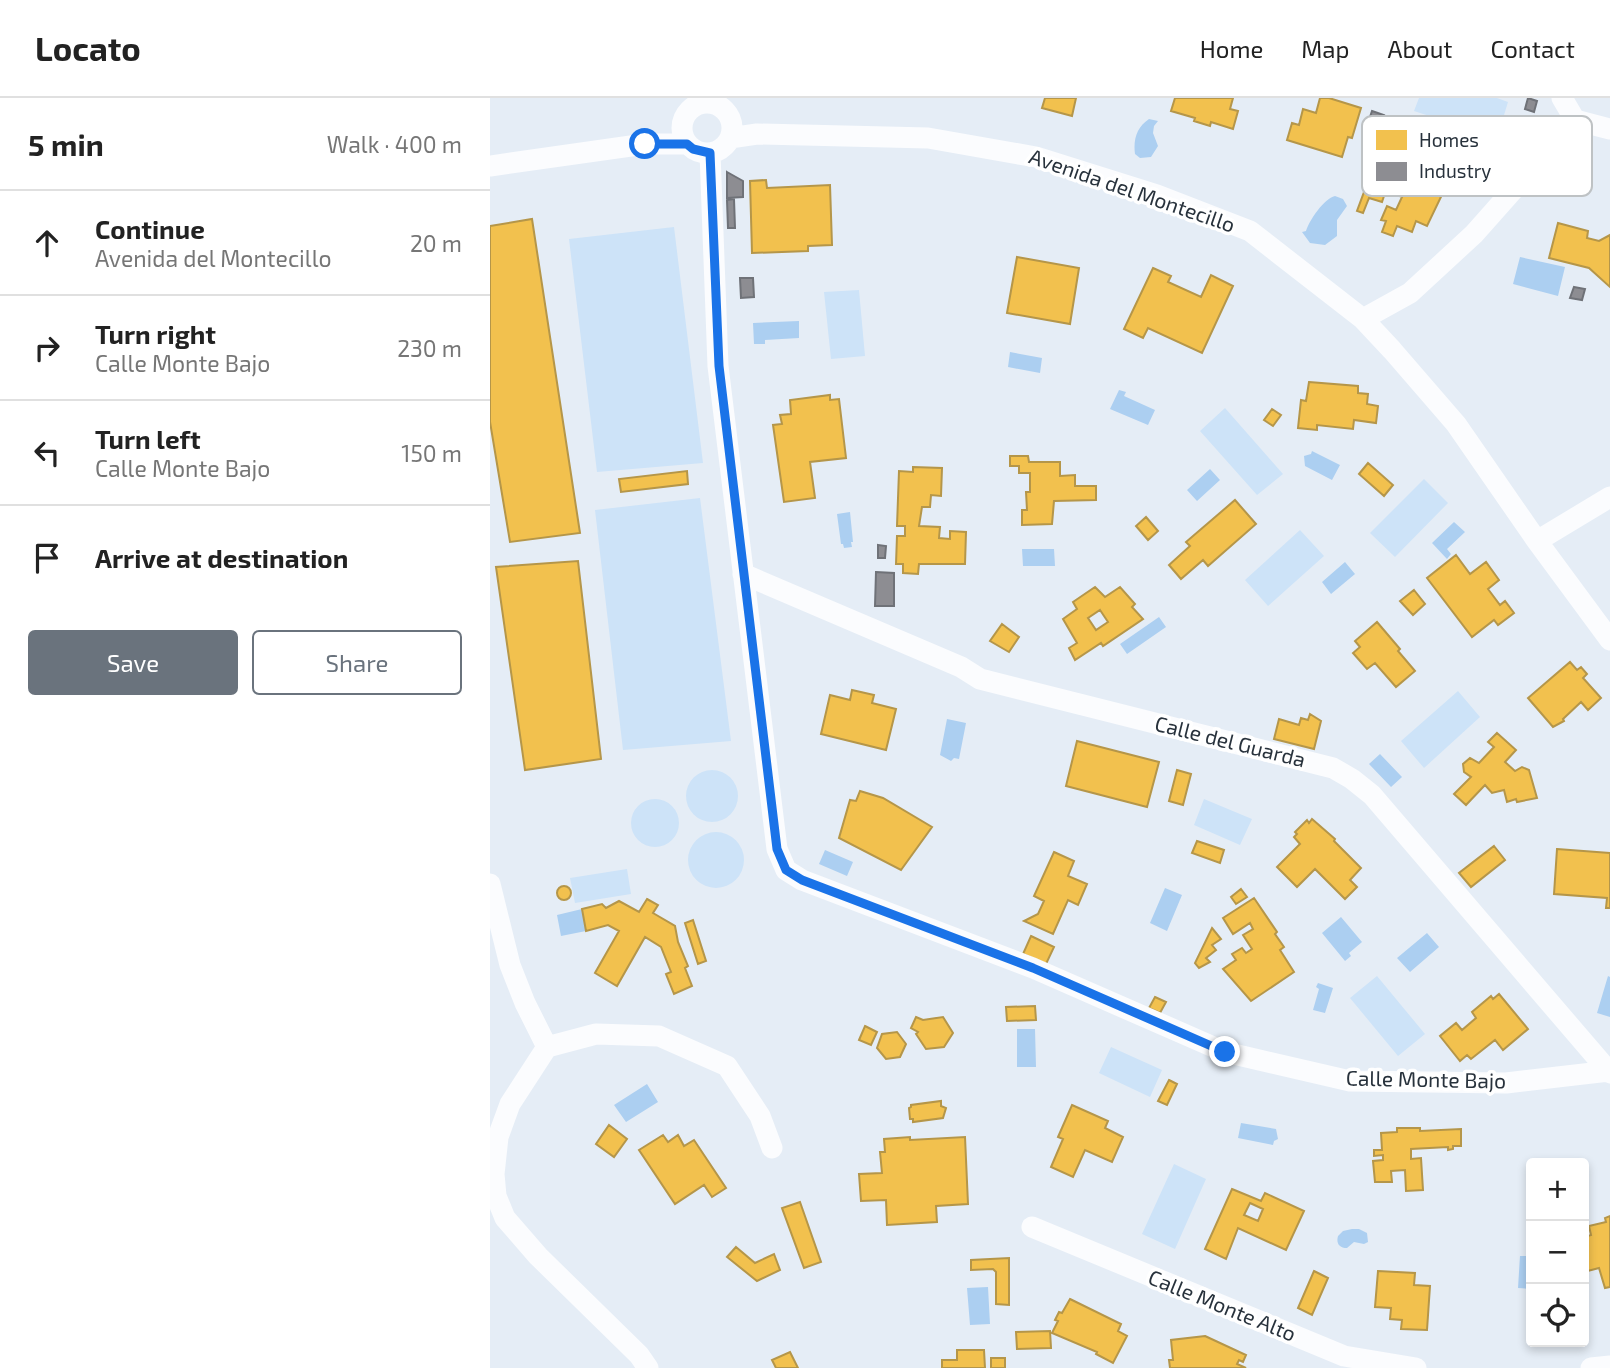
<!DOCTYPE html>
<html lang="en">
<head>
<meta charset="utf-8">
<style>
	:root { --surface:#fff; --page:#f2f2f2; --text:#222; --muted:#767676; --line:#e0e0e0; --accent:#6a737d }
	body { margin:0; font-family:"Exo 2",sans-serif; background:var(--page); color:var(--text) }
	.controls { position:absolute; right:21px; bottom:21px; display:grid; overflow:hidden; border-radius:7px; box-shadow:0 4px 10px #0003 }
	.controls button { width:63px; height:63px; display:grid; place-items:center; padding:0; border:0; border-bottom:2px solid var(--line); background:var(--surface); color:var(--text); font:35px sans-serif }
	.stop { position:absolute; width:21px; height:21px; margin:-16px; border:5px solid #1a73e8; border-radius:50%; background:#fff }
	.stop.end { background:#1a73e8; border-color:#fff; box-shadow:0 2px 7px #0008 }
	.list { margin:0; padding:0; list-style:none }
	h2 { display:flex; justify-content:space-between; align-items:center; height:91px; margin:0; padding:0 28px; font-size:30px }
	h2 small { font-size:23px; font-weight:400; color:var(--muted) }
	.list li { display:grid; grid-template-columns:46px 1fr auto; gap:21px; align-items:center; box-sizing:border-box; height:105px; padding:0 28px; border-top:2px solid var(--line) }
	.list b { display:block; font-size:26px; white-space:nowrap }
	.list p { margin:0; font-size:23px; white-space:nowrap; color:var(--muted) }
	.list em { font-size:23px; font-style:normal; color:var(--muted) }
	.actions { display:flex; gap:14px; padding:21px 28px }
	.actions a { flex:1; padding:16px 0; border:2px solid var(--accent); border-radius:7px; text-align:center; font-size:24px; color:var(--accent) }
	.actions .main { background:var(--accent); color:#fff }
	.icon { flex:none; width:38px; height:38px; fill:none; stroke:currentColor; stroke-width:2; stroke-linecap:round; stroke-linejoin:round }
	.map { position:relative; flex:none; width:1120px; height:1270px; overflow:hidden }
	header { display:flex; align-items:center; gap:42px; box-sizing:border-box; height:98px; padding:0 35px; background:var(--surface); border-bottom:2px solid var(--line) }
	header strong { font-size:33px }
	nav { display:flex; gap:38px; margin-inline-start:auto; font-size:24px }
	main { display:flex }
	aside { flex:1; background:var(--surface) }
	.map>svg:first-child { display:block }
	.green { fill:#cde3f8 }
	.water { fill:#accff1 }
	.homes { fill:#f2c14e; stroke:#b59649; stroke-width:2; fill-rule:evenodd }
	.industry { fill:#8d8d92; stroke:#6f7278; stroke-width:2 }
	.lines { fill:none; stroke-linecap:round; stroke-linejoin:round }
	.street { stroke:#fbfcfe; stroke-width:21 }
	.route { stroke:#1a73e8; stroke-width:9 }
	.labels { text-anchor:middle; stroke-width:7; stroke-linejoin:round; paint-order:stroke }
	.street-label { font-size:21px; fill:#28323c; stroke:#fff }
	.key { fill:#fff; stroke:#bec2c4; stroke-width:2 }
	.key-label { font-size:19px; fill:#28323c }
</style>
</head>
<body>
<header>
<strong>Locato</strong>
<nav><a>Home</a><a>Map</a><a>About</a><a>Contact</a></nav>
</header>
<main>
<aside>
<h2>5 min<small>Walk · 400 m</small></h2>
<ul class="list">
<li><svg class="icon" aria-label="ahead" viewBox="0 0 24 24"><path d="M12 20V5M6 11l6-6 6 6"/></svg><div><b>Continue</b><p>Avenida del Montecillo</p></div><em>20 m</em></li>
<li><svg class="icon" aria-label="right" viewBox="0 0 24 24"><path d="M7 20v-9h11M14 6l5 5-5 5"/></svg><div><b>Turn right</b><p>Calle Monte Bajo</p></div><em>230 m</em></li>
<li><svg class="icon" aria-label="left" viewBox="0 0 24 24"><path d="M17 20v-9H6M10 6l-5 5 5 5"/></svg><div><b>Turn left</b><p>Calle Monte Bajo</p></div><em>150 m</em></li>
<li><svg class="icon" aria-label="arrive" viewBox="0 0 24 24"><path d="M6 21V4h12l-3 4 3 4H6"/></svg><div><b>Arrive at destination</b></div></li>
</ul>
<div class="actions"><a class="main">Save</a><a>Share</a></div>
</aside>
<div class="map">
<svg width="1120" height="1270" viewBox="0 0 1120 1270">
	<rect width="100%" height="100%" fill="#e5edf6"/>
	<!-- green -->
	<path class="green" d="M929,0H1007L1018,4L1007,40L924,13Z
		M184,129L213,365L107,374L79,141Z
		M369,192L375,258L341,261L334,194Z
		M735,310L793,376L767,397L710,333Z
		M934,381L958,405L905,459L880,435Z
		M210,400L241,643L133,652L105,412Z
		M810,432L834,458L778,508L755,482Z
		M968,593L990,619L934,670L911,643Z
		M196 698a26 26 0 1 1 52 0a26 26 0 1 1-52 0Z
		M714,701L762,721L750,747L704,727Z
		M141 725a24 24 0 1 1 48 0a24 24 0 1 1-48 0Z
		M198 762a28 28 0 1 1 56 0a28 28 0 1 1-56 0Z
		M137,771L141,796L85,805L80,780Z
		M887,878L935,936L908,958L860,900Z
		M621,949L672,972L660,999L609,975Z
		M684,1066L716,1081L685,1151L652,1136Z"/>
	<!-- water -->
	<path class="water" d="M659,21L668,23L664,28L663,35L668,48L661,59L650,60L645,56C643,41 647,29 659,21Z
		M845,98L853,101L857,108L847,122V138L835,147L820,145L812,134L816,133C820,121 834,101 845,98Z
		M1030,159L1075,169L1068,198L1023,186Z
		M309,223V240L275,242V246H264L263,225Z
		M520,254L552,260L550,275L518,269Z
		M629,292L636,294L634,298L665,312L658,327L620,311Z
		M822,353L850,367L842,382L815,368L814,358L821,356Z
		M720,371L730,382L707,403L697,392Z
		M360,414L363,444H361L362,449L354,450L353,446H351L347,416Z
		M964,424L975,434L957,451L961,456L957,461L942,445Z
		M532,451H564L565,468H533Z
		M855,464L865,476L841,496L832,484Z
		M669,519L676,529L637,556L630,546Z
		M457,621L476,625L469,661L464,660L461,663L450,657Z
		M890,656L912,679L901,689L879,666Z
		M335,752L363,764L357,778L329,766Z
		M675,790L692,797L677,833L660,825Z
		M92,811L96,833L71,838L67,817Z
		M851,819L872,844L859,855L861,858L855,863L832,835Z
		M937,835L949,849L920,874L907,860Z
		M1118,878L1120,879V919L1107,915Z
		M828,885L843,890L835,915L823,912L829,891L826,889Z
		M527,931H545L546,969H527Z
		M157,986L168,1004L136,1024L124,1007Z
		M751,1025L786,1031L788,1041L784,1043L783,1047L748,1040Z
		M862,1131H869L877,1135L878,1144L874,1146L864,1144L857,1150C849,1150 846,1145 848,1138L853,1133Z
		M1030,1158H1041V1191L1028,1190Z
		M498,1189L500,1226L480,1227L477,1190Z"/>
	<!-- homes -->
	<path class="homes" d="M555,0H586L582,18L552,10Z
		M685,0H743L740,11L748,13L743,31L721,24L720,28L704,23L705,20L681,13Z
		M830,0H839L871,10L862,40L858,39L852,59L797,42L802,25L809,27L813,11L826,15Z
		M912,60L920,63L917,72L931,78L929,82L941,87L945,75L960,80L937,128L926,123L922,134L907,128L903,138L892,134L896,123L891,122L897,108L906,112L912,99L898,93Z
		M276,82L277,90L340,87L342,147L318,148V153L262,155L260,83Z
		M877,86L896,92L892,104L879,100L873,115L867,113Z
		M42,121L90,435L20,444L0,324V128Z
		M1068,125L1098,133L1097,140L1109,143L1120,137V189L1099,170L1059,160Z
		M527,159L589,170L580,226L517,215Z
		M663,170L681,178L678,184L711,199L721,177L743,188L712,255L658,230L653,240L634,231Z
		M819,284L868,288V295L878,296L877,306L888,308L886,325L864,322L863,331L827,327V332L808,330L811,302L816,303Z
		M340,297V302L349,301L356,360L320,364L325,400L294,404L283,327L292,326L290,317L301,316L300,302Z
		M782,311L791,317L783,328L774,322Z
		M520,358H538L539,364H570V378L585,377V388H606V402L564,403L562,426L532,427V412H537L536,394H540V375H529V368H520Z
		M878,365L903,387L894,398L869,376Z
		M423,369L452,370L451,398L441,397L440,409H432L429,428L450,429L449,440L460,441V433L476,434L475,466H429L428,476L413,475V466H406L407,438H415V428H407L409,373L423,374Z
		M197,373L198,386L131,394L129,381Z
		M745,402L766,426L718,468L713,462L691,481L679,467L700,448L696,444Z
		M656,419L668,433L658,442L646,428Z
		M966,457L980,476L996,464L1009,482L998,491L1010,507L1015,503L1024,515L1008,527L1004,522L982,539L937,480Z
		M88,463L111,661L35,672L6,469Z
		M605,489L615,499L630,489L645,506L642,509L653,521L613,548L611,545L585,562L579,550L587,545L573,521L587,511L583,504ZM610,512L618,524L606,532L598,520Z
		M924,492L935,506L923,517L910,503Z
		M887,524L910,551L908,553L925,573L906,589L885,565L877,571L863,555L870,549L865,543Z
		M512,526L529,539L519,554L500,543Z
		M1080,564L1087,572L1091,569L1097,576L1093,580L1111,600L1098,612L1091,604L1073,621L1074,623L1063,629L1038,600Z
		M362,592L384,597L382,605L406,611L396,652L331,636L340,597L360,602Z
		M820,616L831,623L824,651L784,641L789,621L809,627L811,620L818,622Z
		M1007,635L1026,652L1015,664L1025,673L1032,669L1039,672L1047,700L1027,704L1026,701L1017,704L1014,692L1002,695L995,687L976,707L964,696L981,679L974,674L973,666L980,660L989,665L1004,649L998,644Z
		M587,643L669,664L657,709L576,688Z
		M687,672L701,676L693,707L679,703Z
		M370,693L393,700L442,729L411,772L349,740L360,702L366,703Z
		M822,721L845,741L844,743L871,770L860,782L867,789L855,801L825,771L807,789L787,769L810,746L804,739L807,736L805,734L817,722L819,725Z
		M707,743L734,752L730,765L702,755Z
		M1004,748L1015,762L981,789L969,775Z
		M1067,751L1120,755V810H1116L1117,800L1064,796Z
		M564,754L584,763L578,778L597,786L588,807L578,802L563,836L534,823L548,816L554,803L544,798Z
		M67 795a7 7 0 1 1 14 0a7 7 0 1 1-14 0Z
		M751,791L757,799L746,806L741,799Z
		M764,800L787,834L785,836L794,849L790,852L804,874L761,903L733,871L746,862L742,856L752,850L756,855L762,851L753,837L763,831L760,825L743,836L733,820Z
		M157,801L168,807L163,815L185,828L188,844L198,868L195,870L202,888L184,896L176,876L181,874L171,849L155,839L127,888L105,875L129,833L118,827L96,833L92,811L112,806L116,810L129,803L149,814Z
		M203,822L216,863L208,866L195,825Z
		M722,830L731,841L722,847L726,852L716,860L720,864L709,870L705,865Z
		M541,838L564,849L556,866L533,856Z
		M1009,896L1038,931L1013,952L1005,942L981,961L977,957L970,963L950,938L966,925L972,932L986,920L982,914L1001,898L1003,901Z
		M665,899L676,904L670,915L659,910Z
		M545,908L546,922L517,923L516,909Z
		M426,919L433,922L453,919L463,935L454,949L436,951L426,936L428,934L421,930Z
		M375,928L387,934L381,947L369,942Z
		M407,934L416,946L410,959L396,961L387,950L392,936Z
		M679,982L687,986L677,1007L668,1003Z
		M451,1003V1008L456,1010L453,1020L423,1024V1021H420L419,1010L421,1009V1007Z
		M582,1007L618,1023L615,1030L633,1039L622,1064L595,1052L583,1079L561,1069L573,1041L568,1039Z
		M119,1027L137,1041L124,1059L106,1046Z
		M907,1030H930V1033L971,1031V1048H963V1051L958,1052V1049L921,1051V1061L931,1060L933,1092L916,1093L915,1072L901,1073L902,1084H885L883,1063L893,1062V1057L884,1058V1052H892L891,1035L907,1034Z
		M173,1037L178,1044L188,1037L194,1048L204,1042L236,1090L222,1099L214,1087L185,1106L149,1052Z
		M420,1039V1042L475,1039L478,1106L446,1108L447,1124L397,1127L396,1102L371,1103L369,1076L392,1075L390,1054H395L394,1041Z
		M742,1091L771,1103L775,1095L814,1113L796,1152L748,1130L736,1161L715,1151ZM760,1105L773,1111L768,1123L754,1117Z
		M310,1104L331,1164L314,1170L292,1110Z
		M1120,1118V1189L1115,1190L1109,1170L1094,1174V1139L1101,1137L1099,1128L1116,1124L1115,1120Z
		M246,1149L265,1165L284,1156L290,1172L267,1183L237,1159Z
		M519,1160V1207L506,1206V1174L503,1171L481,1172V1162Z
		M824,1173L838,1180L822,1217L808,1210Z
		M888,1173L925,1175L924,1187L940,1188L937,1232L911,1231L912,1222L900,1221L901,1210L885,1209Z
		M580,1201L631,1226L628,1233L637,1238L623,1265L606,1256L607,1254L562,1235L568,1223L565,1222L569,1214L572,1215Z
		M560,1233L561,1250L527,1251L526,1234Z
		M715,1238L756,1257L753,1264L749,1262L747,1266L756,1270H680L679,1262H683L681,1242Z
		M467,1252H494L495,1270H452V1262H467Z
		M300,1254L308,1270H286L282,1262Z
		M501,1260H515V1270H501Z"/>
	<!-- industry -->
	<path class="industry" d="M1038,0L1047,3L1044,14L1035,11Z
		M882,13L894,17L890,28L878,25Z
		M237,74L253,83V99L237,100Z
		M244,101L245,130H238L237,102Z
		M250,180H263L264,199L251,200Z
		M1084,189L1095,191L1092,202L1080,200Z
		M388,447L396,448L395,460H388Z
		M386,474L404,475V508H385Z"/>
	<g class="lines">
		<!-- street -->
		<path class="street" d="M1072,0L1085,22L1120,31
			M192 30a25 25 0 1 1 50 0a25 25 0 1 1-50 0Z
			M240,40L267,36L438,40L546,59L667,97L760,133L873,221L902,252L966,326L1047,443L1120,542
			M220,55L228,268L287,751L296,772L312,782L543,870L735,954L860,983L1016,985L1120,973
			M0,68L155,46H197
			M873,221L920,195L984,136L1085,22
			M1047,443L1120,399
			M253,476L471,569L490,581L843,670L862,681L882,697L1120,975
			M0,786L20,867L35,905L57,949
			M542,1129L854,1258L926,1270
			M158,1270L149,1257L48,1158L15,1120L6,1098L4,1076L8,1039L20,1006L57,949L106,936L169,938L237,968L270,1018L282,1050
			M1101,1270L1120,1268"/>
	</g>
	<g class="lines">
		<!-- route -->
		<path class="route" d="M155,46H197L203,51L220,55L229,268L287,751L296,772L312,782L543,870L735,954"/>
	</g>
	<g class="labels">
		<!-- street labels -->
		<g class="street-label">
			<text transform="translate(642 93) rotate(19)" y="7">Avenida del Montecillo</text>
			<text transform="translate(740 644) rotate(14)" y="7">Calle del Guarda</text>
			<text transform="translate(936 982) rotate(1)" y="7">Calle Monte Bajo</text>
			<text transform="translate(732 1208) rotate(22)" y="7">Calle Monte Alto</text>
		</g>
	</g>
	<!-- legend -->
	<rect x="872" y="18" width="230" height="80" rx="10" class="key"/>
	<rect x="886" y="32" width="31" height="20" fill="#f2c14e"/>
	<rect x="886" y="64" width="31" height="19" fill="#8d8d92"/>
	<g class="key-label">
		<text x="929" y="49">Homes</text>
		<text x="929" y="80">Industry</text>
	</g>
</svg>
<div class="controls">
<button>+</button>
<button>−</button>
<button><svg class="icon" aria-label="locate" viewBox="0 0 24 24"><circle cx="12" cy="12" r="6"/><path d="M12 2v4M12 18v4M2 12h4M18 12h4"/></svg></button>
</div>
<div class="stop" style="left:155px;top:46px"></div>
<div class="stop end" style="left:735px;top:954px"></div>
</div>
</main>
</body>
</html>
